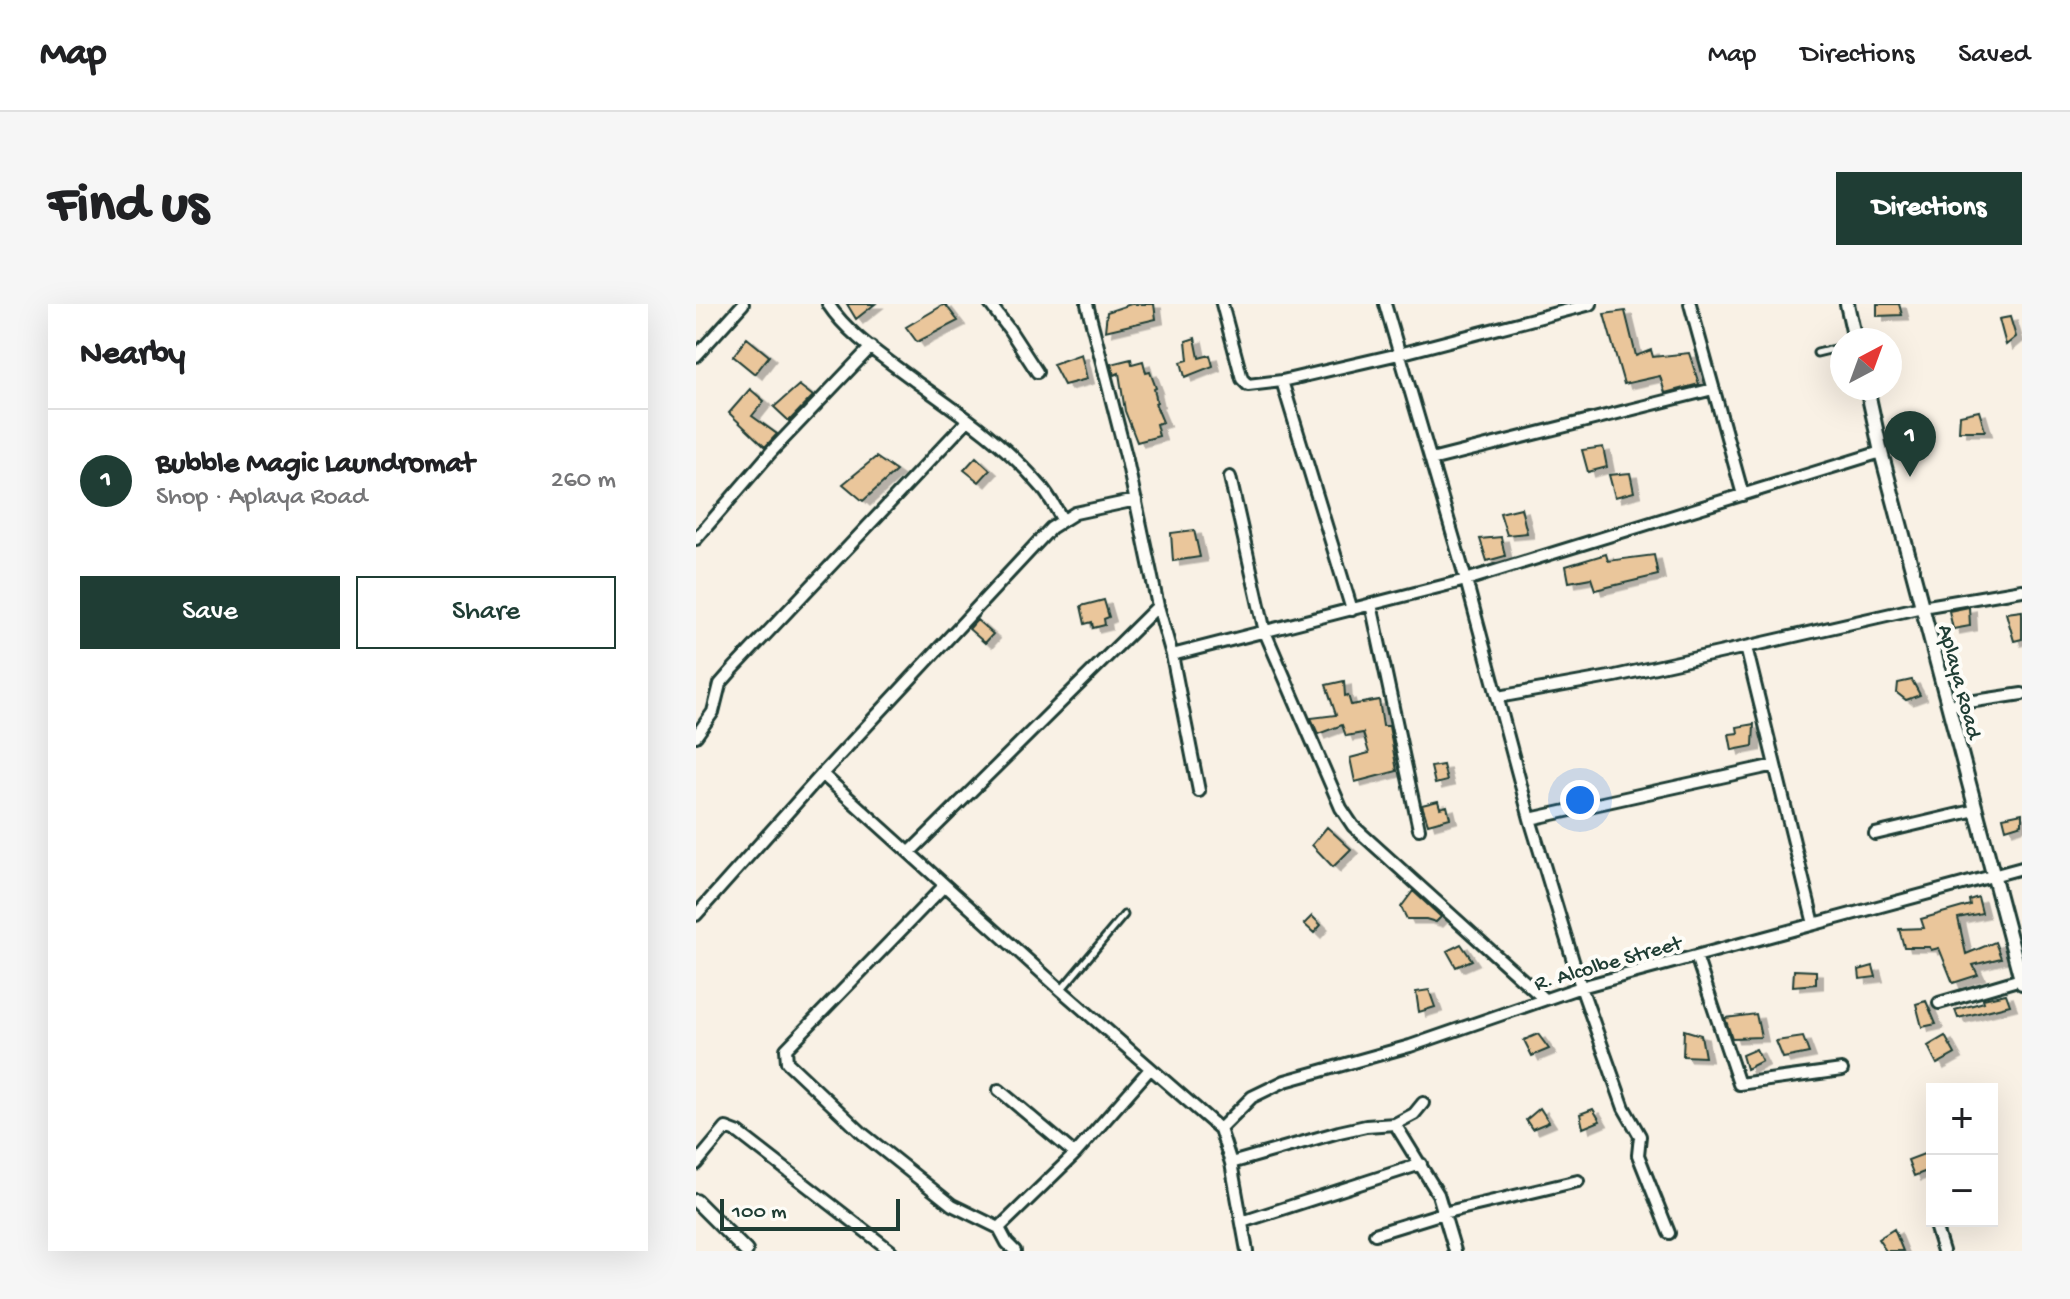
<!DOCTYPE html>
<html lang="en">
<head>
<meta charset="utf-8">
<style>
	:root { --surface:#fff; --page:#f6f6f6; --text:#202124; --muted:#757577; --line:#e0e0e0; --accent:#1f3d34 }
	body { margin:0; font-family:"Gochi Hand",sans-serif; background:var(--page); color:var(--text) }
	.controls { position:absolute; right:24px; bottom:24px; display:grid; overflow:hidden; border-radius:0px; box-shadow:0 8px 32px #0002 }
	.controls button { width:72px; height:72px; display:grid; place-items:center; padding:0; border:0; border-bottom:2px solid var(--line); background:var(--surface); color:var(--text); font:40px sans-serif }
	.compass { position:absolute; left:1134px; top:24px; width:72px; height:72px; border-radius:50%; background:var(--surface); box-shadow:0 8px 32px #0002; rotate:41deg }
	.scale { position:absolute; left:24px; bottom:20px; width:180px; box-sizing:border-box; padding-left:8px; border:4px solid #1f3d34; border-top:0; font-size:22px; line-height:28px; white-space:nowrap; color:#1f3d34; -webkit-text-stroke:6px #fdfcf7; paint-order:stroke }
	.you { position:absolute; left:884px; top:496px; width:28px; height:28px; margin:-20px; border:6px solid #fff; border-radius:50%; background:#1a73e8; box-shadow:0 0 0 12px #1a73e833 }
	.badge { display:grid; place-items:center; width:52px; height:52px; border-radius:50%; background:var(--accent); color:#fff; font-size:26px; font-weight:700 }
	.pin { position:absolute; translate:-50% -66px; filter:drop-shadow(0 2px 4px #0008) }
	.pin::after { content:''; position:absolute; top:42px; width:28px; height:24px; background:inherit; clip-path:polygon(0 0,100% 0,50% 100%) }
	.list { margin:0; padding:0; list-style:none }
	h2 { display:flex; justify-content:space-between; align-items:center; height:104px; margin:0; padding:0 32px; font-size:34px }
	h2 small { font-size:26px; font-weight:400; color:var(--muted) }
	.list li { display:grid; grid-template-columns:52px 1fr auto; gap:24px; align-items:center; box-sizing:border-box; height:144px; padding:0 32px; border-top:2px solid var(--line) }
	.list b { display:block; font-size:30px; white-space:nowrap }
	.list p { margin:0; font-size:26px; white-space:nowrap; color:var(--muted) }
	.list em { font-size:26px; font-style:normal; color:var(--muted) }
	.actions { display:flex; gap:16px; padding:24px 32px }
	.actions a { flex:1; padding:18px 0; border:2px solid var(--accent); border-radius:0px; text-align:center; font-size:28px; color:var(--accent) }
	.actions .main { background:var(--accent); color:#fff }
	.map { position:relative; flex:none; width:1326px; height:947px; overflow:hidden; border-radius:0px }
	header { display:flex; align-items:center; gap:48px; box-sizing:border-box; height:112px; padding:0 40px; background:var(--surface); border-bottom:2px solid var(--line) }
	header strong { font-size:38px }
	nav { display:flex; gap:44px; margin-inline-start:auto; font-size:28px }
	.intro { display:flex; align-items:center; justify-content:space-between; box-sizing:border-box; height:192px; padding:0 48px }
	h1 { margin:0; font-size:56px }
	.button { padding:20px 36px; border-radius:0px; background:var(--accent); color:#fff; font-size:28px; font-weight:700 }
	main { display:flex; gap:48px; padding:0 48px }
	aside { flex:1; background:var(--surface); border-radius:0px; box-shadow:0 8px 32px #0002 }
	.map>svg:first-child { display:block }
	.building { fill:#eac69b; stroke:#1f3d34; stroke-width:2; filter:url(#shadow) }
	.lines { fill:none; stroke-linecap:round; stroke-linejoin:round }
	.service-casing { stroke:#1f3d34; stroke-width:11 }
	.minor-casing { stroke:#1f3d34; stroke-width:16 }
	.tertiary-casing { stroke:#1f3d34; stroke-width:18 }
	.service { stroke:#fdfcf7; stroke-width:5 }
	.minor { stroke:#fdfcf7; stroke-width:10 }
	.tertiary { stroke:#fdfcf7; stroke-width:12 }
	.labels { text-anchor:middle; stroke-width:8; stroke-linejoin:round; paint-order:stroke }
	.street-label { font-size:22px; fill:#1f3d34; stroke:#fdfcf7 }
</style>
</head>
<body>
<header>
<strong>Map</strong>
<nav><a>Map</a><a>Directions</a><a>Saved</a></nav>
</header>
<div class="intro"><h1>Find us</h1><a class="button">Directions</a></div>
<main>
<aside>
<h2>Nearby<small></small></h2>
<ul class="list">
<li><span class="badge">1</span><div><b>Bubble Magic Laundromat</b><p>Shop · Aplaya Road</p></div><em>260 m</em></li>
</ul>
<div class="actions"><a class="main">Save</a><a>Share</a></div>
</aside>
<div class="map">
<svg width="1326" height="947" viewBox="0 0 1326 947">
	<defs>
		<filter id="shadow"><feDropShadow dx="7" dy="4.5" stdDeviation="0" flood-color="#0004"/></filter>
	</defs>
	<rect width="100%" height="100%" fill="#f9f1e5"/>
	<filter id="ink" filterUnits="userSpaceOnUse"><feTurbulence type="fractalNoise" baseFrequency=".0125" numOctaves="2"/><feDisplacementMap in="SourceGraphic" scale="16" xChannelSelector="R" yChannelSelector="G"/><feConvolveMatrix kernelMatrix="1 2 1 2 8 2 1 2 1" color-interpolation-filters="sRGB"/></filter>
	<g filter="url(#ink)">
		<!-- building -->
		<path class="building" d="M151,0H179L160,15Z
			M249,0L262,17L221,38L210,23Z
			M435,0H458L460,15L409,27L411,8Z
			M1181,0H1203L1206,11L1181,12Z
			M929,7L940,52L955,46L957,53L993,49L1003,80L969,89L964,72L928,80L908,10Z
			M1314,13L1320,33L1310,41L1303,15Z
			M51,34L73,52L59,70L37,52Z
			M499,34L503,54L514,51L517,62L489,73L485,58L492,56L490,37Z
			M385,50L391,75L368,81L357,60Z
			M435,55L436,60L447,57L450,69L454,68L460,84L458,85L461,98L459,99L467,118L460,120L463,132L441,138L429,107L423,69L418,71L415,60Z
			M103,81L117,92L93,117L78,103Z
			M54,85L68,97L56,112L81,130L69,143L33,109Z
			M1283,107L1289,127H1263L1264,111Z
			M907,143L911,163L892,168L886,146Z
			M180,153L200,167L167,197L147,180Z
			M280,153L294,166L283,178L268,166Z
			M934,169L938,188L919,193L913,171Z
			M825,204L831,229L811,231L804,209Z
			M498,226L504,253L477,257L475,229Z
			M805,233L809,252L791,257L784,235Z
			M910,250L912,257L958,251L962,271L899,286L895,274L873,278L870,262Z
			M408,296L413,313L408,315L409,321L397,324L396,318L389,320L385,302Z
			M1273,303L1274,322L1257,325L1253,307Z
			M1326,307V335L1318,337L1310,309Z
			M281,316L297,330L289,339L273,325Z
			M1216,376L1224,391L1210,396L1201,389L1202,379Z
			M648,377L649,392L652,391L655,401L683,396L687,422H693L701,467L659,478L654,454L673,449L667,429L650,432L646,421L622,430L615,414L640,411L630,381Z
			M1058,420L1057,442L1036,446L1033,430L1042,429L1041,423Z
			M747,461L751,477L739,480L735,463Z
			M742,497L744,504L751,502L754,514L732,520L726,501Z
			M1326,509V520L1310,525L1307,513Z
			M631,523L655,545L637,563L616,541Z
			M717,587L745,613L740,618L730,615H711L705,603Z
			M1282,593L1286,609L1262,614L1270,650L1299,638L1305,654L1277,661L1282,671L1257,679L1243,644L1235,646L1234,643H1208L1203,625L1228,624L1225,615L1274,601L1273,596Z
			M616,612L625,621L618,629L608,620Z
			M765,640L776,656L760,663L751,647Z
			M1177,662L1180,673L1164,675L1163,666Z
			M1098,666L1120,667V680L1097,682Z
			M733,686L739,703L723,708L720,688Z
			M1310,690L1314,701L1262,714L1259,706L1288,698L1287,695Z
			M1230,697L1240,720L1226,723L1220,700Z
			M1060,710L1065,733L1036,734L1029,714Z
			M988,726L1005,731L1009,753L987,752Z
			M842,730L853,745L836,752L828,736Z
			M1249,732L1259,750L1241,760L1232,742Z
			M1107,733L1113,749L1087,754L1080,737Z
			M1060,745L1066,757L1050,765L1046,751Z
			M844,804L853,818L836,825L830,816Z
			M897,805L904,817L887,824L884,810Z
			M1236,847V865L1218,872L1212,856Z
			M1198,925L1207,947H1190L1182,935Z"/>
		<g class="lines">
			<!-- service casing -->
			<g class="service-casing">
				<path id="service" d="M1121,49L1146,43
					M365,686L428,611"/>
			</g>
			<!-- minor casing -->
			<g class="minor-casing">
				<path id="minor" d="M132,0C153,32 189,54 219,77C262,108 308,139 342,179C352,189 359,203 366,215
					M294,0L313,25L341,68
					M391,0L431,156L462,302L476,351L503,487
					M526,0L546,75L552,81L586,77L703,50L895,0
					M689,0L770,276L834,515L885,683L928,804L944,832L942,851L973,929
					M994,0L1047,191
					M0,52L47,0
					M586,77L656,306
					M735,156L1017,85
					M534,173L569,328L645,504L657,522L848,695
					M0,235L75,148L175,43
					M675,300L723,525
					M476,351L770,276L1185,148
					M802,393L919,372L1050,343
					M1252,401L1326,390
					M0,432L17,408L24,380L38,364L272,116
					M126,470L365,686L524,825L535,859L551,947
					M834,515L1079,461
					M1179,530L1280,506
					M214,548L462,302
					M249,581L90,745L91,758L167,830L256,901L303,924L311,939L319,947
					M0,611L126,470L355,224L379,209L440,196
					M1118,620L1050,343L1226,303L1326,286
					M1000,652L1043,780L1146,766
					M1243,699L1325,675
					M303,786L379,850
					M699,820L742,890L759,947
					M524,825L556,793L589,777L714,742L885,683L1326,564
					M535,859L643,828L670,822L699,820L718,810L727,799
					M0,860L30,824L43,829L195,947
					M546,918L725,860
					M1238,918L1247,947
					M303,924L379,850L454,765
					M679,930L747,909L882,877"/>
			</g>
			<!-- tertiary casing -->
			<g class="tertiary-casing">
				<path id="tertiary" d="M1151,0L1159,36
					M1171,84L1185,148L1326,679
					M0,897L50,947"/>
			</g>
			<!-- service -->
			<use href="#service" class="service"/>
			<!-- minor -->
			<use href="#minor" class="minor"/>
			<!-- tertiary -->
			<use href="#tertiary" class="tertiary"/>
		</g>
	</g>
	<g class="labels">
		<!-- street labels -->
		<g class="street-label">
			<text transform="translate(1266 377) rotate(75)" y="8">Aplaya Road</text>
			<text transform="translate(911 657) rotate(-16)" y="8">R. Alcolbe Street</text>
		</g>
	</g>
</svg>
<div class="controls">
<button>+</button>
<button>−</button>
</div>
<svg class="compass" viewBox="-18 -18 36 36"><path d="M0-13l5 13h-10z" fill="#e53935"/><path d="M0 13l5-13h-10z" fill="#757577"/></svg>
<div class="scale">100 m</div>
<div class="you"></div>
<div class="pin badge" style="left:1214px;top:173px">1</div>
</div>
</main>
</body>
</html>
